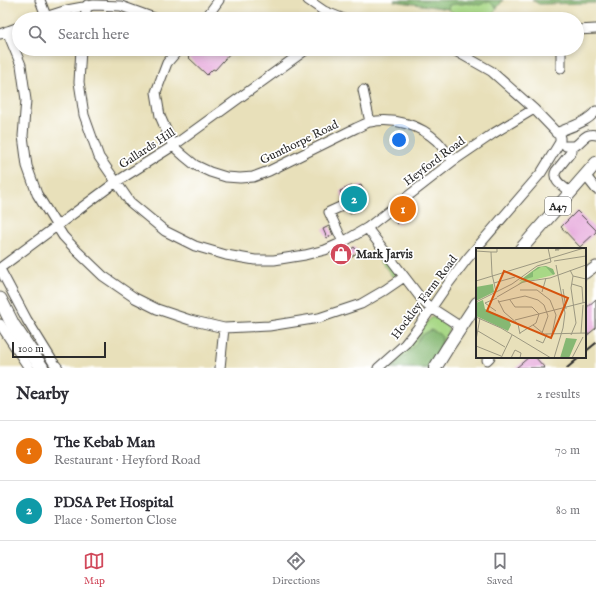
<!DOCTYPE html>
<html lang="en">
<head>
<meta charset="utf-8">
<style>
	:root { --surface:#fff; --page:#f7f7f7; --text:#2b2b33; --muted:#7c7c81; --line:#e1e1e2; --accent:#d1495b }
	body { margin:0; font-family:"IM FELL English",serif; background:var(--page); color:var(--text) }
	.scale { position:absolute; left:12px; bottom:10px; width:94px; box-sizing:border-box; padding-left:4px; border:2px solid #2b2b2b; border-top:0; font-size:11px; line-height:14px; white-space:nowrap; color:#2b2b2b; -webkit-text-stroke:3px #fff; paint-order:stroke }
	.you { position:absolute; left:399px; top:140px; width:14px; height:14px; margin:-10px; border:3px solid #fff; border-radius:50%; background:#1a73e8; box-shadow:0 0 0 6px #1a73e833 }
	.badge { display:grid; place-items:center; width:26px; height:26px; border-radius:50%; background:var(--accent); color:#fff; font-size:13px; font-weight:700 }
	.pin { position:absolute; translate:-50% -50%; border:2px solid #fff; box-shadow:0 1px 4px #0006 }
	.list { margin:0; padding:0; list-style:none }
	h2 { display:flex; justify-content:space-between; align-items:center; height:52px; margin:0; padding:0 16px; font-size:17px }
	h2 small { font-size:13px; font-weight:400; color:var(--muted) }
	.list li { display:grid; grid-template-columns:26px 1fr auto; gap:12px; align-items:center; box-sizing:border-box; height:60px; padding:0 16px; border-top:1px solid var(--line) }
	.list b { display:block; font-size:15px; white-space:nowrap }
	.list p { margin:0; font-size:13px; white-space:nowrap; color:var(--muted) }
	.list em { font-size:13px; font-style:normal; color:var(--muted) }
	.icon { flex:none; width:22px; height:22px; fill:none; stroke:currentColor; stroke-width:2; stroke-linecap:round; stroke-linejoin:round }
	.map { position:relative; flex:none; width:596px; height:368px; overflow:hidden }
	.search { position:absolute; background:var(--surface); box-shadow:0 2px 6px #0003; left:12px; right:12px; top:12px; height:44px; display:flex; align-items:center; gap:10px; box-sizing:border-box; padding:0 14px; border-radius:22px; color:var(--muted); font-size:15px }
	.sheet { height:172px; background:var(--surface) }
	nav { display:flex; justify-content:space-around; align-items:center; box-sizing:border-box; height:56px; border-top:1px solid var(--line); background:var(--surface); font-size:11px; color:var(--muted) }
	nav a { display:grid; justify-items:center; gap:2px }
	nav .on { color:var(--accent) }
	.map>svg:first-child { display:block }
	.green { fill:#a8d886; stroke:#6a8258 }
	.forest { fill:#86b873; stroke:#58724f }
	.building { fill:#e5a5da }
	.lines { fill:none; stroke-linecap:round; stroke-linejoin:round }
	.minor-casing { stroke:#474640; stroke-width:11 }
	.major-casing { stroke:#474640; stroke-width:14 }
	.highway-casing { stroke:#474640; stroke-width:15 }
	.minor { stroke:#fff; stroke-width:9 }
	.major { stroke:#fff; stroke-width:12 }
	.highway { stroke:#fff; stroke-width:13 }
	.rail { stroke:#2b2b2b; stroke-width:2 }
	.labels { text-anchor:middle; stroke-width:3.5; stroke-linejoin:round; paint-order:stroke }
	.shield { fill:#fff; stroke:#6b6b6b; stroke-width:1 }
	.shield-label { font-size:11px; font-weight:bold; fill:#2b2b2b }
	.street-label { font-size:12px; fill:#2b2b2b; stroke:#fff }
	.poi-label { font-size:12px; font-weight:bold; fill:#2b2b2b; stroke:#fff; text-anchor:start }
	.inset-road { fill:none; stroke:#9c9881; stroke-width:1 }
	.view { fill:#d5540f; fill-opacity:0.15; stroke:#d5540f; stroke-width:2 }
	.inset-edge { fill:none; stroke:#2b2b2b; stroke-width:2 }
</style>
</head>
<body>
<div class="map">
<svg width="596" height="368" viewBox="0 0 596 368">
	<rect width="100%" height="100%" fill="#fff"/>
	<filter id="ink" filterUnits="userSpaceOnUse"><feTurbulence type="fractalNoise" baseFrequency=".025" numOctaves="2"/><feDisplacementMap in="SourceGraphic" scale="8" xChannelSelector="R" yChannelSelector="G"/><feConvolveMatrix kernelMatrix="1 2 1 2 8 2 1 2 1" color-interpolation-filters="sRGB"/></filter>
	<filter id="wash" filterUnits="userSpaceOnUse"><feTurbulence type="fractalNoise" baseFrequency=".012" numOctaves="4" result="noise"/><feDisplacementMap in="SourceGraphic" scale="16" xChannelSelector="R" yChannelSelector="G"/><feGaussianBlur stdDeviation="0.9" result="paint"/><feColorMatrix in="noise" values="0 0 0 0 0 0 0 0 0 0 0 0 0 0 0 0 0 1.4 0 .05"/><feComposite in="paint" operator="in"/></filter>
	<g filter="url(#wash)">
		<rect width="100%" height="100%" fill="#e8e0ba"/>
		<!-- green -->
		<path class="green" d="M490,1L495,7H498L491,17L493,19H462L448,9L449,5L455,4H463L466,3L469,4Z
			M382,252L396,271L395,280L377,256Z
			M434,317C443,318 446,323 449,330L429,368H385L414,340L428,321L431,318Z"/>
		<!-- forest -->
		<path class="forest" d="M394,0H503L498,7H495L490,2C485,1 484,4 479,5C473,2 456,3 449,5L448,9L394,1Z
			M532,0H596V3L539,4Z
			M431,330L439,334L442,337L441,348L430,368H393L409,352L422,335Z"/>
		<g id="blocks">
			<!-- building -->
			<path class="building" d="M195,49H228L231,52L215,70L213,69L207,75L188,57Z
				M361,185L367,197L360,201L363,208L350,214L340,191L352,186L354,188Z
				M406,208L411,214L397,224L392,218Z
				M577,211L596,230V232L580,247L561,227Z
				M329,226L333,235L327,238L323,229Z
				M354,247L358,252L344,262L340,257Z
				M596,299V328L585,337V309Z
				M529,357H535L545,368H516Z"/>
		</g>
	</g>
	<g filter="url(#ink)">
		<use href="#blocks" fill-opacity="0" stroke="#474640" stroke-width="1"/>
		<g class="lines">
			<!-- minor casing -->
			<g class="minor-casing">
				<path id="minor" d="M40,0L46,16
					M308,0L324,11L344,19
					M39,19L67,10L94,5L121,6L157,19
					M85,19L87,5
					M205,19L219,0
					M577,30L596,29
					M7,31L21,65L26,100L23,136L27,166L37,194L63,236L78,252L103,276L135,298L157,309L190,320L224,328L269,326L319,318L361,304L385,290L404,277
					M0,34L19,27
					M81,49L79,82L84,115L99,157L130,202L165,231L195,246L226,255L255,260H274L305,255L325,250L343,242L367,228L453,161L494,133L534,109
					M179,49L167,63L156,92L160,116L173,146L184,156L195,165L210,172L226,177L240,178L253,177L269,171L356,128C361,126 366,123 370,122C394,117 420,125 437,141C443,147 447,154 453,161
					M452,49L491,71L534,109L559,135L560,138V142
					M561,49V68
					M363,90L370,122
					M556,133C570,127 586,123 596,111
					M566,146H575C583,141 585,132 596,135
					M585,175L596,189
					M570,192C564,187 551,180 556,171L572,151V147
					M340,207L329,212L343,242
					M367,228L423,301L427,305L461,327
					M0,268L116,182L173,146L307,49
					M0,269L27,320L53,362L58,368
					M585,274L596,266
					M0,324L29,368
					M487,360L490,357
					M220,368L224,328
					M378,368L405,344L417,329L448,284L467,259L541,173L560,142"/>
			</g>
			<!-- major casing -->
			<g class="major-casing">
				<path id="major" d="M521,249L596,163
					M435,368L448,347L477,303"/>
			</g>
			<!-- highway casing -->
			<g class="highway-casing">
				<path id="highway" d="M0,299L13,325L42,368"/>
			</g>
			<!-- minor -->
			<use href="#minor" class="minor"/>
			<!-- major -->
			<use href="#major" class="major"/>
			<!-- highway -->
			<use href="#highway" class="highway"/>
			<!-- rail -->
			<path class="rail" d="M585,352L596,343
				M567,368L580,357"/>
		</g>
	</g>
	<!-- icons -->
	<defs>
		<g id="shop-disc" transform="scale(1.15)"><circle r="9.5" fill="#d1495b" stroke="#fff"/><path d="M-5-2.5h2.3a2.7 3.5 0 0 1 5.4 0H5L5.5 6h-11ZM-1.5-2.5h3a1.5 2.3 0 0 0-3 0Z" fill="#fff"/></g>
	</defs>
	<g fill-rule="evenodd">
		<use href="#shop-disc" x="341" y="254"/>
	</g>
	<g class="labels">
		<!-- shield labels -->
		<rect class="shield" x="545" y="197" width="26" height="18" rx="3"/>
		<g class="shield-label">
			<text x="558" y="210">A47</text>
		</g>
		<!-- street labels -->
		<g class="street-label">
			<text transform="translate(299 142) rotate(-26)" y="4">Gunthorpe Road</text>
			<text transform="translate(147 148) rotate(-33)" y="4">Gallards Hill</text>
			<text transform="translate(434 161) rotate(-37)" y="4">Heyford Road</text>
			<text transform="translate(424 297) rotate(-53)" y="4">Hockley Farm Road</text>
		</g>
		<!-- poi labels -->
		<g class="poi-label">
			<text x="356" y="258">Mark Jarvis</text>
		</g>
	</g>
	<!-- overview -->
	<g transform="translate(476 248)">
		<rect width="110" height="110" fill="#e8e0ba"/>
		<path d="M63,19H71L77,27L42,36Z" fill="#a8d886"/>
		<path d="M70,18L77,21L79,26L77,27L70,19H65L57,24V29L43,33L62,19ZM17,36L18,44L0,53V39ZM7,52L9,61L33,72L35,77L32,83L0,68V55ZM90,90L101,91L93,110H84Z" fill="#86b873"/>
		<path class="inset-road" d="M72,0L75,14M83,2H79L87,0M0,3L15,4M78,13L110,8M94,22L97,28L110,31M0,33L108,0M18,35L39,29M96,36L106,39L107,55M87,41L90,61M44,42H61L74,52L80,67L76,86M20,44L16,26L15,4H21V0M66,44L70,30M21,49L47,34L74,30L110,17M22,52L28,64L42,76L44,86M34,52L39,59H56L63,66L60,75L44,85M0,54L36,36L61,18L75,14M22,54L49,48L62,52L68,57L72,68L66,85M20,63L9,55L21,50M0,69L25,80L75,110M39,72L110,54M57,77L68,86L110,85M2,83L29,99M105,85L107,57M95,87L100,75L95,40L97,28M0,92L4,70M60,92L67,95L71,86M0,98L25,108M25,110L36,87M35,110L39,102L45,105L44,110M78,110L87,80L89,65L80,17M96,110L107,89"/>
		<path class="view" d="M28,23L92,50L75,90L11,63Z"/>
		<rect width="110" height="110" class="inset-edge"/>
	</g>
</svg>
<div class="scale">100 m</div>
<div class="you"></div>
<div class="pin badge" style="left:403px;top:209px;background:#e8710a">1</div>
<div class="pin badge" style="left:354px;top:199px;background:#0f9aa8">2</div>
<div class="search"><svg class="icon" aria-label="search" viewBox="0 0 24 24"><circle cx="10" cy="10" r="6"/><path d="M15 15l6 6"/></svg>Search here</div>
</div>
<section class="sheet">
<h2>Nearby<small>2 results</small></h2>
<ul class="list">
<li><span class="badge" style="background:#e8710a">1</span><div><b>The Kebab Man</b><p>Restaurant · Heyford Road</p></div><em>70 m</em></li>
<li><span class="badge" style="background:#0f9aa8">2</span><div><b>PDSA Pet Hospital</b><p>Place · Somerton Close</p></div><em>80 m</em></li>
</ul>
</section>
<nav>
<a class="on"><svg class="icon" aria-label="map" viewBox="0 0 24 24"><path d="M3 6l6-2 6 2 6-2v14l-6 2-6-2-6 2zM9 4v14M15 6v14"/></svg>Map</a>
<a><svg class="icon" aria-label="directions" viewBox="0 0 24 24"><path d="M12 3l9 9-9 9-9-9zM9 14v-3h6M13 9l2 2-2 2"/></svg>Directions</a>
<a><svg class="icon" aria-label="saved" viewBox="0 0 24 24"><path d="M7 4h10v16l-5-4-5 4z"/></svg>Saved</a>
</nav>
</body>
</html>
